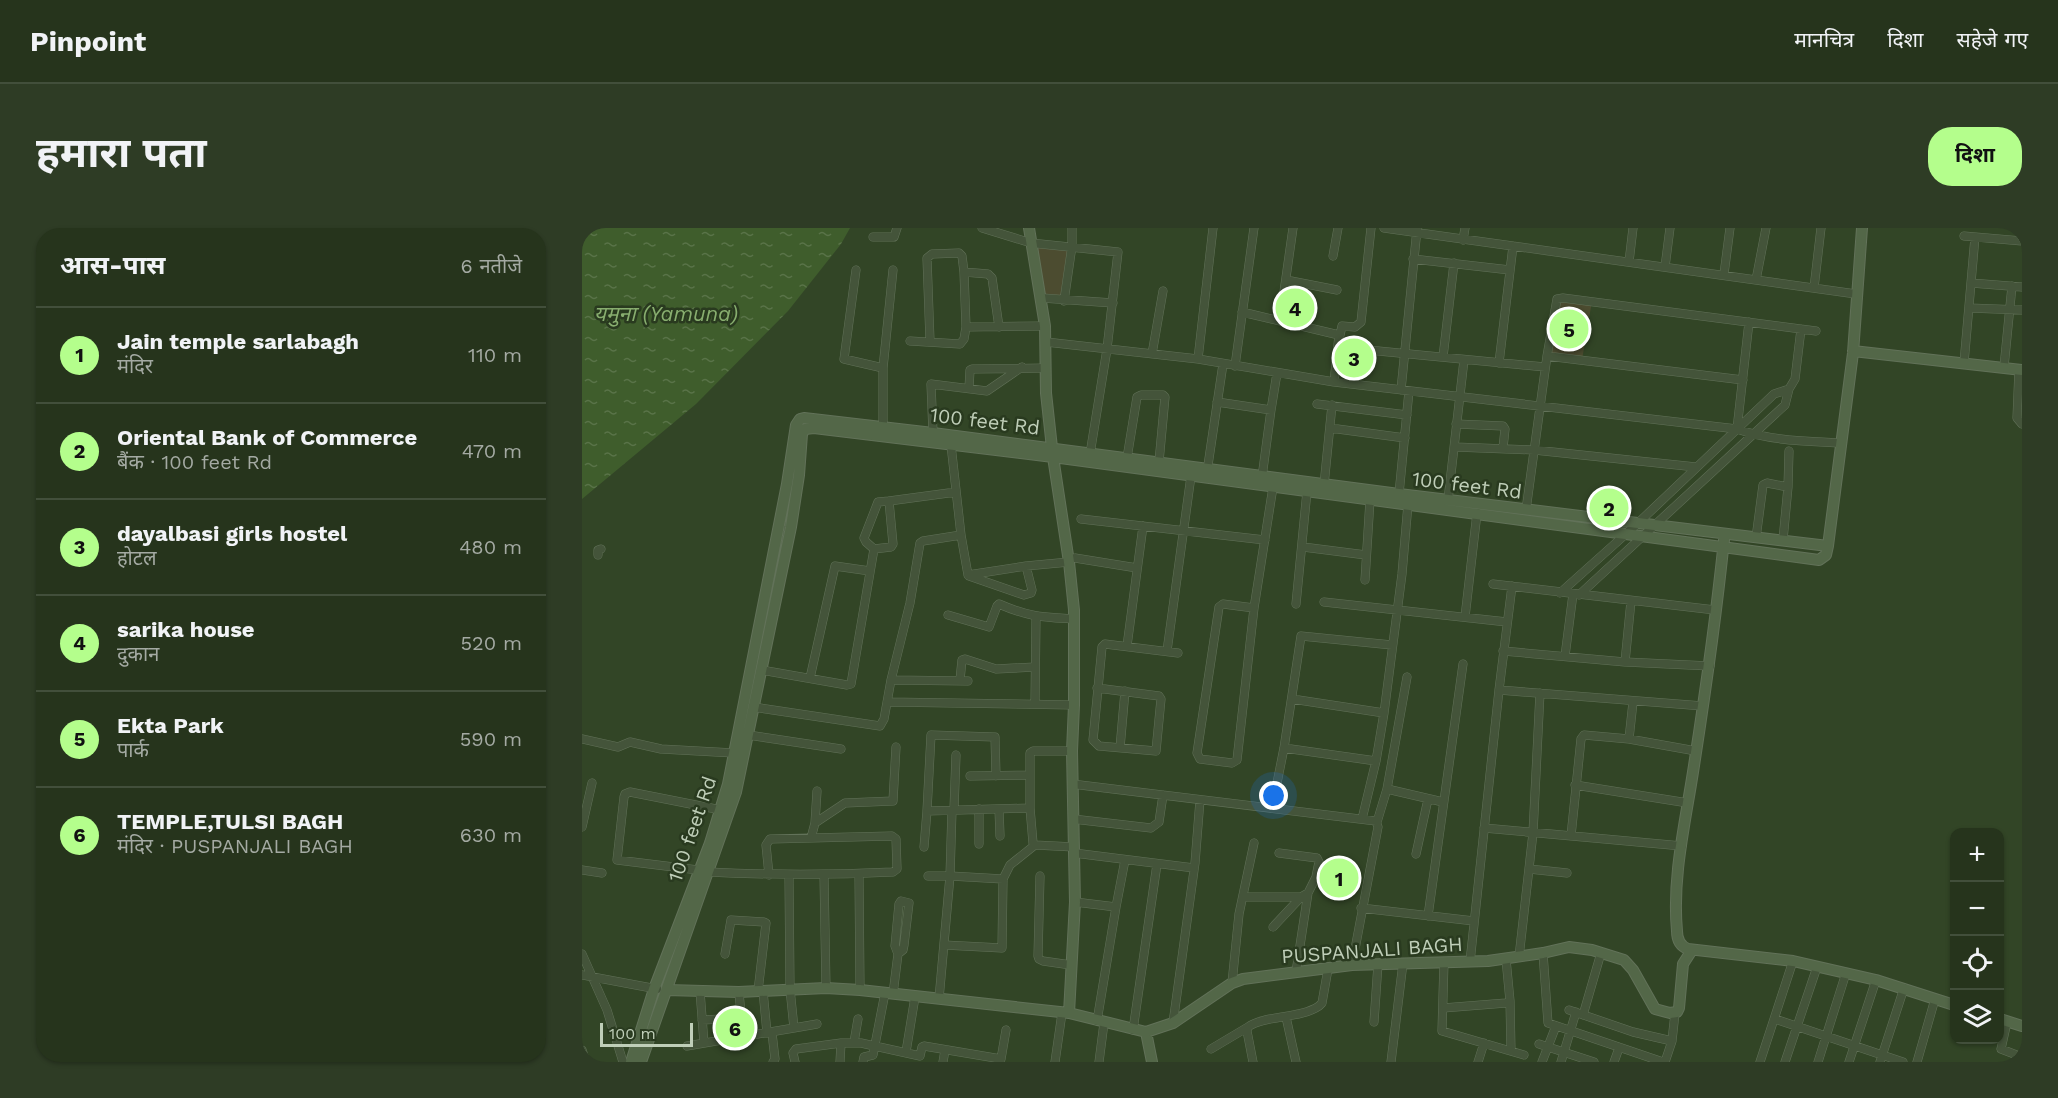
<!DOCTYPE html>
<html lang="hi">
<head>
<meta charset="utf-8">
<style>
	:root { --surface:#26341c; --page:#2e3c25; --text:#f1f3f6; --muted:#a4aaa3; --line:#424f3b; --accent:#b4fe8c }
	body { margin:0; font-family:"Work Sans","Noto Sans Devanagari",sans-serif; background:var(--page); color:var(--text) }
	.controls { position:absolute; right:18px; bottom:18px; display:grid; overflow:hidden; border-radius:12px; box-shadow:0 2px 4px #0004 }
	.controls button { width:54px; height:54px; display:grid; place-items:center; padding:0; border:0; border-bottom:2px solid var(--line); background:var(--surface); color:var(--text); font:30px sans-serif }
	.scale { position:absolute; left:18px; bottom:15px; width:93px; box-sizing:border-box; padding-left:6px; border:3px solid #bfceb8; border-top:0; font-size:16px; line-height:21px; white-space:nowrap; color:#bfceb8; -webkit-text-stroke:4px #293a1f; paint-order:stroke }
	.you { position:absolute; left:692px; top:568px; width:21px; height:21px; margin:-15px; border:4px solid #fff; border-radius:50%; background:#1a73e8; box-shadow:0 0 0 9px #1a73e833 }
	.badge { display:grid; place-items:center; width:39px; height:39px; border-radius:50%; background:var(--accent); color:#111; font-size:20px; font-weight:700 }
	.pin { position:absolute; translate:-50% -50%; border:3px solid #fff; box-shadow:0 2px 6px #0006 }
	.list { margin:0; padding:0; list-style:none }
	h2 { display:flex; justify-content:space-between; align-items:center; height:78px; margin:0; padding:0 24px; font-size:26px }
	h2 small { font-size:20px; font-weight:400; color:var(--muted) }
	.list li { display:grid; grid-template-columns:39px 1fr auto; gap:18px; align-items:center; box-sizing:border-box; height:96px; padding:0 24px; border-top:2px solid var(--line) }
	.list b { display:block; font-size:22px; white-space:nowrap }
	.list p { margin:0; font-size:20px; white-space:nowrap; color:var(--muted) }
	.list em { font-size:20px; font-style:normal; color:var(--muted) }
	.icon { flex:none; width:33px; height:33px; fill:none; stroke:currentColor; stroke-width:2; stroke-linecap:round; stroke-linejoin:round }
	.map { position:relative; flex:none; width:1440px; height:834px; overflow:hidden; border-radius:24px }
	header { display:flex; align-items:center; gap:36px; box-sizing:border-box; height:84px; padding:0 30px; background:var(--surface); border-bottom:2px solid var(--line) }
	header strong { font-size:28px }
	nav { display:flex; gap:33px; margin-inline-start:auto; font-size:21px }
	.intro { display:flex; align-items:center; justify-content:space-between; box-sizing:border-box; height:144px; padding:0 36px }
	h1 { margin:0; font-size:42px }
	.button { padding:15px 27px; border-radius:24px; background:var(--accent); color:#111; font-size:21px; font-weight:700 }
	main { display:flex; gap:36px; padding:0 36px }
	aside { flex:1; background:var(--surface); border-radius:24px; box-shadow:0 2px 4px #0004 }
	.map>svg:first-child { display:block }
	.park { fill:#4c4c30 }
	.water { fill:url(#water-ripples) }
	.lines { fill:none; stroke-linecap:round; stroke-linejoin:round }
	.street-casing { stroke:#627259; stroke-width:9 }
	.secondary-casing { stroke:#627259; stroke-width:12 }
	.street { stroke:#44543a; stroke-width:8 }
	.secondary { stroke:#536748; stroke-width:10 }
	.labels { text-anchor:middle; stroke-width:5; stroke-linejoin:round; paint-order:stroke }
	.street-label { font-size:20px; fill:#bfceb8; stroke:#293a1f }
	.water-label { font-size:21px; font-style:italic; fill:#88ae6f; stroke:#293a1f }
</style>
</head>
<body>
<header>
<strong>Pinpoint</strong>
<nav><a>मानचित्र</a><a>दिशा</a><a>सहेजे गए</a></nav>
</header>
<div class="intro"><h1>हमारा पता</h1><a class="button">दिशा</a></div>
<main>
<aside>
<h2>आस-पास<small>6 नतीजे</small></h2>
<ul class="list">
<li><span class="badge">1</span><div><b>Jain temple sarlabagh</b><p>मंदिर</p></div><em>110 m</em></li>
<li><span class="badge">2</span><div><b>Oriental Bank of Commerce</b><p>बैंक · 100 feet Rd</p></div><em>470 m</em></li>
<li><span class="badge">3</span><div><b>dayalbasi girls hostel</b><p>होटल</p></div><em>480 m</em></li>
<li><span class="badge">4</span><div><b>sarika house</b><p>दुकान</p></div><em>520 m</em></li>
<li><span class="badge">5</span><div><b>Ekta Park</b><p>पार्क</p></div><em>590 m</em></li>
<li><span class="badge">6</span><div><b>TEMPLE,TULSI BAGH</b><p>मंदिर · PUSPANJALI BAGH</p></div><em>630 m</em></li>
</ul>
</aside>
<div class="map">
<svg width="1440" height="834" viewBox="0 0 1440 834">
	<defs>
		<pattern id="water-ripples" width="26" height="14" patternUnits="userSpaceOnUse" patternTransform="scale(1.5)"><rect width="26" height="14" fill="#3f5d2c"/><path d="M2 4q2-2 4 0t4 0M15 11q2-2 4 0t4 0" fill="none" stroke="#597348"/></pattern>
	</defs>
	<rect width="100%" height="100%" fill="#324526"/>
	<!-- park -->
	<path class="park" d="M449,15L490,18L482,73L460,70Z
		M975,71L1010,73L1000,132L965,128Z"/>
	<!-- water -->
	<path class="water" d="M0,0H268L259,16L206,83L114,176L0,271Z"/>
	<g class="lines">
		<!-- street casing -->
		<g class="street-casing">
			<path id="street" d="M400,0L449,15L536,24L525,121L508,226
				M802,0L1274,66
				M1382,8L1440,13
				M291,9H312L315,0
				M881,12L883,0
				M751,28L756,0
				M831,31L928,42
				M1047,34L1051,0
				M1083,39L1088,0
				M274,42L262,131L301,140
				M1142,46L1148,0
				M704,52L755,62
				M1174,52L1184,0
				M1389,55L1440,59
				M1232,60L1239,0
				M460,70L531,75
				M482,73L490,18V0
				M1387,80L1440,82
				M660,84L757,107L752,154
				M698,92L711,0
				M417,99L410,50L406,46L382,44L384,99L463,98
				M758,107L760,98L773,99L779,94L789,0
				M328,113L378,116L382,111L384,99
				M348,113L345,30L350,26L377,25L380,28L382,44
				M464,114L616,131L752,154L1155,201C1189,213 1224,213 1259,215
				M786,122L963,139
				M570,126L581,63
				M965,128L1161,152
				M861,129L872,35
				M616,131L631,0
				M917,135L931,18
				M1382,135L1393,9
				M653,138L672,0
				M1422,139L1430,58
				M1437,141L1435,190L1440,196
				M387,160L388,142L390,141L464,140
				M819,162L835,1
				M635,174L689,182L695,145
				M735,176L825,187
				M874,196L921,198L923,201L921,220
				M301,199V140L311,42
				M748,200L823,210
				M1155,201L1167,94
				M351,205L349,156L405,163L440,139
				M369,217L379,307L386,347
				M873,219L952,222L1114,239
				M545,230L555,169L559,167H581L583,169L577,234
				M625,244L641,136
				M680,249L689,182
				M742,257L750,177
				M817,266L827,163
				M866,272L882,132
				M307,273L296,274L282,310L284,314L292,321L309,319L311,316L307,273L374,264
				M944,282L965,128L975,71L981,70L1234,103
				M499,291L683,312
				M1174,310L1181,257L1185,255L1206,259
				M1201,312L1206,259L1207,223
				M721,319L784,327
				M16,327V322L19,321
				M493,330L555,340
				M386,347L444,338L487,334
				M387,348L442,367L449,365L450,362L444,338
				M783,352L788,272
				M911,356L1133,382
				M978,365L1055,296L1192,166L1207,161L1213,151L1219,101
				M997,367L1203,177L1207,161
				M742,374L925,394
				M714,376L725,263
				M672,380L641,376L637,379L615,525L618,531L650,535L655,532L672,380L691,259
				M366,387L407,399L415,378L417,376C447,389 460,389 491,391
				M883,389L895,285
				M545,418L561,298
				M585,423L609,248
				M921,423L1043,434L1128,438
				M983,428L991,366
				M1043,434L1049,373
				M179,442L265,457L269,456L292,321
				M228,450L253,338L288,343
				M309,452L386,453
				M378,452L380,432L383,431L414,441L453,439
				M515,460L577,468L579,471L574,523L517,518L511,512L520,419L523,416L596,425
				M917,462L1121,478
				M710,471L802,485
				M305,474L492,477
				M453,476L454,389
				M171,479L298,498L302,491L309,452L328,375L338,315L341,313L379,307
				M166,507L259,521
				M0,511L36,519L48,514L79,521L152,525
				M1047,511L1051,474
				M538,520L543,463
				M702,520L794,533
				M388,548L448,547
				M490,556L794,593L796,599L770,737
				M993,557L1106,575
				M805,561L861,574
				M448,580L451,615L453,617L492,619
				M690,580L702,520L719,408L810,417
				M372,581L374,527
				M417,581L418,608
				M345,583L349,507L413,509L414,548
				M491,591L569,600L577,594L581,567
				M780,591L794,533L802,485L820,346L826,276
				M795,594L805,561L825,449
				M233,595L235,563
				M0,599L10,555
				M902,600L1100,618
				M989,608L999,511L1002,507L1047,511L1114,523
				M229,610L233,595L263,575L311,573L314,519
				M397,616V581
				M342,619L345,583L448,580V525L451,523H490
				M492,625L612,640
				M834,626L846,571
				M947,641L985,645
				M0,642L20,645
				M116,642L35,632L42,569L43,566L48,564L139,582
				M126,644C188,647 249,647 311,644L315,641L314,611L310,608L188,611L184,617L187,647
				M277,646L278,762
				M242,647L244,760
				M207,648L208,761L212,800L235,796
				M346,648H368L370,582
				M458,648L456,728L457,731L461,733L489,737
				M421,651L428,637L453,617
				M661,669H719
				M493,674L534,679L515,793
				M534,679L543,632
				M779,680L892,693
				M846,688L881,436
				M691,699L719,669L726,665L734,649L737,634L735,630L697,625
				M961,725L966,795L1081,834
				M0,726L25,782L41,834
				M143,726L149,692L182,694L184,695L176,763
				M937,729L951,605L958,465
				M862,734L860,803L942,827
				M888,734L917,462L930,358
				M714,744L726,665
				M0,747L75,761
				M650,755L657,686L672,615
				M118,763L122,815
				M181,763L185,805
				M157,764L161,809
				M311,766L316,726L313,718L317,676L319,673L327,675L322,717L321,722L316,726
				M357,771L368,648L421,651L420,720L362,717
				M928,773L929,823
				M861,780L924,775L928,773L924,731
				M987,782L1051,804L1090,813
				M1001,787L1019,725
				M704,789L714,834
				M1193,791L1321,834
				M120,792L160,790
				M792,794L796,736
				M1425,794L1419,821L1440,829
				M591,795L613,635L618,572
				M551,802L575,636
				M190,805L193,831L191,834
				M272,814L276,791
				M957,816L1012,834
				M105,818L212,800
				M629,821L666,799
				M0,822L4,834
				M324,824L333,769
				M213,834L211,825L214,821L259,815H279L338,828L340,819L342,818L419,831L424,802
				M258,834L259,815
				M281,834L282,829L291,827L303,765
				M361,834L363,822
				M473,834L480,785
				M517,834L522,795
				M671,834L665,803L666,799C682,787 718,791 737,778L740,775L746,741
				M809,834L821,735
				M896,834L902,815
				M960,834L974,798
				M979,834L994,784
				M1032,834L1037,820
				M1083,834L1090,813L1093,785
				M1178,834L1211,733
				M1203,834L1235,739
				M1236,834L1264,745
				M1267,834L1294,752
				M1298,834L1322,760
				M1335,834L1353,771"/>
		</g>
		<!-- secondary casing -->
		<g class="secondary-casing">
			<path id="secondary" d="M447,0L463,98L464,165L471,229L487,334L492,382V477L490,523L493,674L487,785
				M1271,123L1440,142
				M1142,312C1134,390 1123,467 1111,544C1103,596 1090,650 1095,703C1095,711 1098,718 1106,721L1211,733L1294,752L1372,777
				M85,762L157,764L244,760L278,762L487,785L564,804L591,795L650,755L661,751L770,737L906,733L961,725L987,719L1010,722L1042,732L1051,742L1073,781L1088,785L1095,784L1097,780L1101,736L1110,722
				M1418,791L1440,798
				M564,804L570,834
				M49,834L72,761L128,615L146,556L205,256L214,197L218,191L222,190L351,205L817,266L1246,318
				M59,834L154,564L209,299L217,247L220,206L223,201L232,200L471,229L1237,332L1244,327L1246,318L1271,125L1280,0"/>
		</g>
		<!-- street -->
		<use href="#street" class="street"/>
		<!-- secondary -->
		<use href="#secondary" class="secondary"/>
	</g>
	<g class="labels">
		<!-- street labels -->
		<g class="street-label">
			<text transform="translate(403 193) rotate(7)" y="7">100 feet Rd</text>
			<text transform="translate(885 257) rotate(7)" y="7">100 feet Rd</text>
			<text transform="translate(110 601) rotate(-71)" y="7">100 feet Rd</text>
			<text transform="translate(790 722) rotate(-4)" y="7">PUSPANJALI BAGH</text>
		</g>
		<!-- water labels -->
		<g class="water-label">
			<text x="84" y="93">यमुना (Yamuna)</text>
		</g>
	</g>
</svg>
<div class="controls">
<button>+</button>
<button>−</button>
<button><svg class="icon" aria-label="locate" viewBox="0 0 24 24"><circle cx="12" cy="12" r="6"/><path d="M12 2v4M12 18v4M2 12h4M18 12h4"/></svg></button>
<button><svg class="icon" aria-label="layers" viewBox="0 0 24 24"><path d="M12 4l9 5-9 5-9-5zM3 14l9 5 9-5"/></svg></button>
</div>
<div class="scale">100 m</div>
<div class="you"></div>
<div class="pin badge" style="left:757px;top:650px">1</div>
<div class="pin badge" style="left:1027px;top:280px">2</div>
<div class="pin badge" style="left:772px;top:130px">3</div>
<div class="pin badge" style="left:713px;top:80px">4</div>
<div class="pin badge" style="left:987px;top:101px">5</div>
<div class="pin badge" style="left:153px;top:800px">6</div>
</div>
</main>
</body>
</html>
